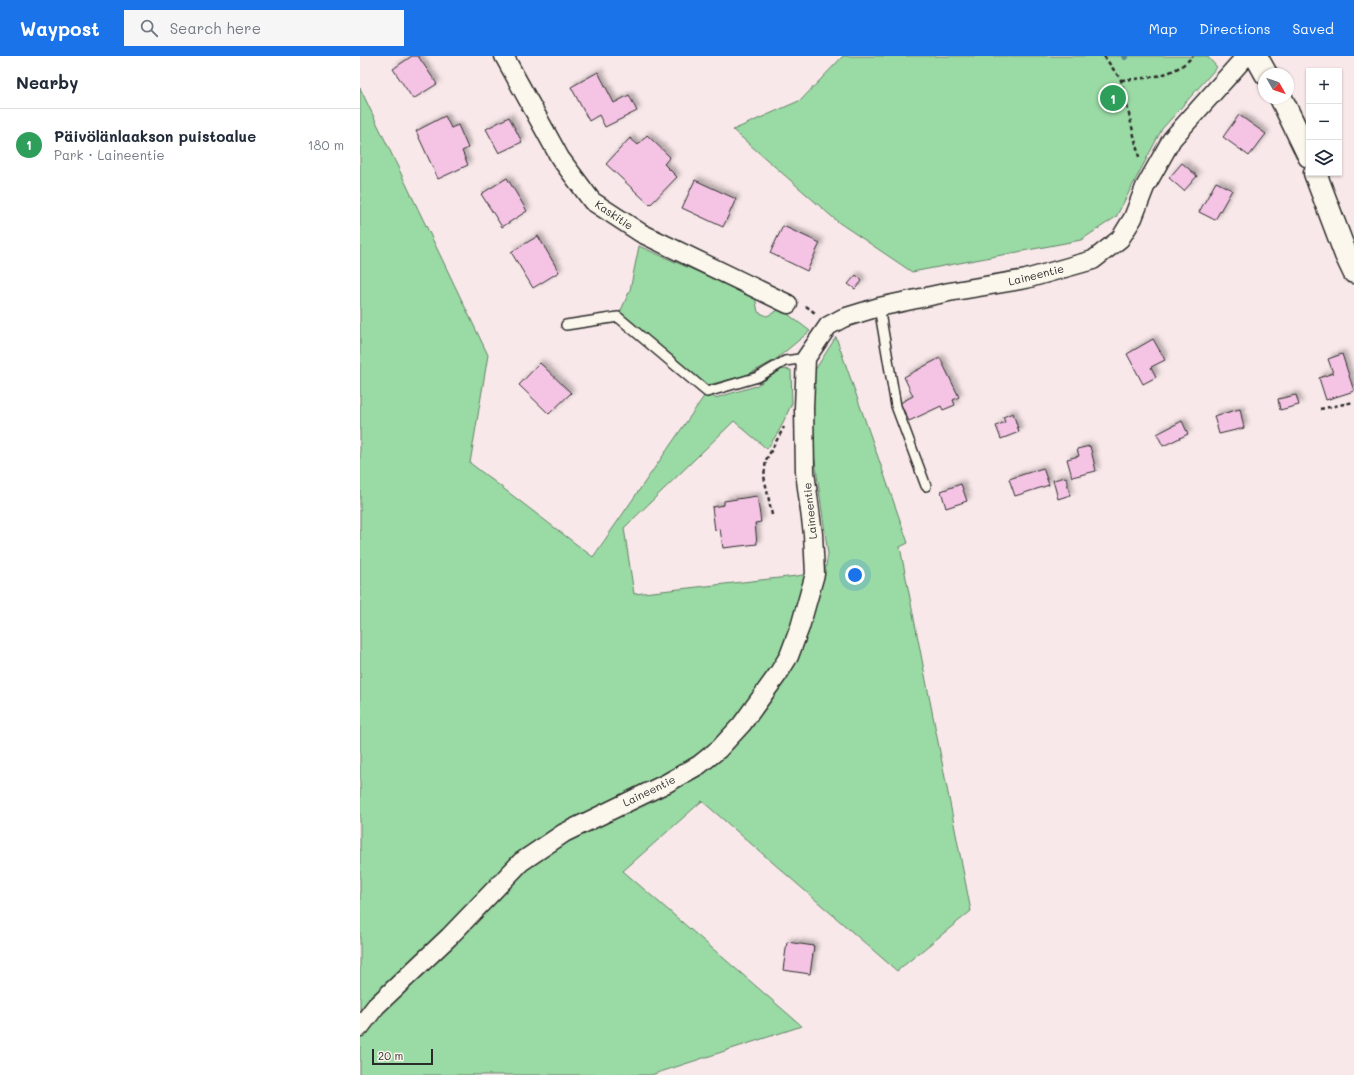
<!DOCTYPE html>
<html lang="en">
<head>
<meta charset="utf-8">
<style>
	:root { --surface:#fff; --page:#f6f6f7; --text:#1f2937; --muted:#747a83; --line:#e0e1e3; --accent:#1a73e8 }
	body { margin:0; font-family:Mali,sans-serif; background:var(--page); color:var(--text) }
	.controls { position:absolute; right:12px; top:12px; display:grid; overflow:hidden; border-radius:0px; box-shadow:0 1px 3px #0004 }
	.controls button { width:36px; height:36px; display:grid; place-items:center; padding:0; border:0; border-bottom:1px solid var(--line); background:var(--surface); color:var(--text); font:20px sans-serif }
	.compass { position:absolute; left:898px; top:12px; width:36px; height:36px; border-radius:50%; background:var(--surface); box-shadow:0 1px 3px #0004; rotate:130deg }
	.scale { position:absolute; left:12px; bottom:10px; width:61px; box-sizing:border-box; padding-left:4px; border:2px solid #2b2b2b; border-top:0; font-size:11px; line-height:14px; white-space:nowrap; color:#2b2b2b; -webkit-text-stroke:3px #fbf7ec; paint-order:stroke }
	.you { position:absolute; left:495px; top:519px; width:14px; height:14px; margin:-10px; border:3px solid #fff; border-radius:50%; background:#1a73e8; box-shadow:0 0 0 6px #1a73e833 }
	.badge { display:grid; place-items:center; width:26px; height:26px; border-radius:50%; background:var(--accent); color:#fff; font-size:13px; font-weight:700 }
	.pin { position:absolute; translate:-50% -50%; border:2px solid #fff; box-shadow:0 1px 4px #0006 }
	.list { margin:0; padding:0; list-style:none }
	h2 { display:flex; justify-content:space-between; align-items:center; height:52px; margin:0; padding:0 16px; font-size:17px }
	h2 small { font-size:13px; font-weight:400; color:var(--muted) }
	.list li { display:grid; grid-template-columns:26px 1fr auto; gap:12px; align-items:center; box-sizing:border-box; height:72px; padding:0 16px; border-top:1px solid var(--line) }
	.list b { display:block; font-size:15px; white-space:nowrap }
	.list p { margin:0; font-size:13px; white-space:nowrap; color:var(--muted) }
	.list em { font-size:13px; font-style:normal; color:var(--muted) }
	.icon { flex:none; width:22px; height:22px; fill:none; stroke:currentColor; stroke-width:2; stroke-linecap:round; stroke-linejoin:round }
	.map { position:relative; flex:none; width:994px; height:1019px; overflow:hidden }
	header { display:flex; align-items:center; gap:24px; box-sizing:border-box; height:56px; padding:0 20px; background:var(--accent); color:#fff }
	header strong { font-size:19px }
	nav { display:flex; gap:22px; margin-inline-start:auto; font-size:14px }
	.search { width:280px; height:36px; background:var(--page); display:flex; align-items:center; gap:10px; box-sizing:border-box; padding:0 14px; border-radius:0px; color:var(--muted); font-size:15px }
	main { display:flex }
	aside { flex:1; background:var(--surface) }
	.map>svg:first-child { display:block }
	.green { fill:#9adaa4; stroke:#628268 }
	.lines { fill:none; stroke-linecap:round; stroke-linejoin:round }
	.stream { stroke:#5a8a91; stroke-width:6 }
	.building { fill:#f5c4e5; stroke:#2b2b2b; filter:url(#shadow) }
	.service-casing { stroke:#2b2b2b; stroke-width:12 }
	.minor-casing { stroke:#2b2b2b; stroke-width:21 }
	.tertiary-casing { stroke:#2b2b2b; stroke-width:25 }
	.path { stroke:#2b2b2b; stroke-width:2.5; stroke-dasharray:4 3; stroke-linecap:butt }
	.service { stroke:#fbf7ec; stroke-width:9 }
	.minor { stroke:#fbf7ec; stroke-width:18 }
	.tertiary { stroke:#fbf7ec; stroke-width:22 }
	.labels { text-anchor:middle; stroke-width:3; stroke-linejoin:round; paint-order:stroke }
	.street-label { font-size:11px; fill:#2b2b2b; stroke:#fbf7ec }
</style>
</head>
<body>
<header>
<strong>Waypost</strong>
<div class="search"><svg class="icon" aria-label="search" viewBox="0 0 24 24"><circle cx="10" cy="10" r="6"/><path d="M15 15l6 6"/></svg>Search here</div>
<nav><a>Map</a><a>Directions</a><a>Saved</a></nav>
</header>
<main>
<aside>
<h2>Nearby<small></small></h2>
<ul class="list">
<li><span class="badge" style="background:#2e9e5b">1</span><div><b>Päivölänlaakson puistoalue</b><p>Park · Laineentie</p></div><em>180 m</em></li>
</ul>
</aside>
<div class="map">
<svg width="994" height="1019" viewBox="0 0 994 1019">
	<defs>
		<filter id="shadow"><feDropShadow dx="3.5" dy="-3.5" stdDeviation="2" flood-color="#0004"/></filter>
	</defs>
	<rect width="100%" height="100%" fill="#f9e8ea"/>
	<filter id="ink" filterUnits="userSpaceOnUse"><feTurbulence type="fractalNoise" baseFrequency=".025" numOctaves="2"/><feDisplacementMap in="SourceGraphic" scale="8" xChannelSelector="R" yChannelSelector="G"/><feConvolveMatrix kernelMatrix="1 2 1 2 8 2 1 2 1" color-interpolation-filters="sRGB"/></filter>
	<g filter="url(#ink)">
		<!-- green -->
		<path class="green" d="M483,0H847L857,11L802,73L756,161L721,184L552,216L478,166L373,74L441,44Z
			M0,32L128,299L110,407L233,501L347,336L355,342L396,330L422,313L431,314L432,347L419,375L407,393L374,365L264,472L274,538L437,520L465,515L468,498L449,361L455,314L476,281L548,487L540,491L611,855L537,915L342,745L263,815L442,970L291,1019H0Z
			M279,190L395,241L398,256L407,260L421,253L450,275L415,304L387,319L340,331L258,261L270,234Z"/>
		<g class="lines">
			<!-- stream -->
			<path class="stream" d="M764,0L765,1"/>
		</g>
		<!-- building -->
		<path class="building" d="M52,0H58L77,28L53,43L33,13Z
			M238,16L254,47L269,39L277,55L245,71L239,59L229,65L211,31Z
			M879,59L906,78L889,100L863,81Z
			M85,60L91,72L98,69L108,92L102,95L108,109L78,123L56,75Z
			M149,61L162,86L139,97L126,73Z
			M287,79L310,101L304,108L317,121L290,149L246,108L270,82L278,89Z
			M822,107L837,120L824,135L809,122Z
			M147,122L167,155L142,171L121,138Z
			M335,124L376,143L363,171L322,152Z
			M856,126L872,134L855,164L839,156Z
			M423,170L460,187L447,215L410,197Z
			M178,180L199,216L173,232L151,196Z
			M496,219L502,225L495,233L488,228Z
			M793,283L805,304L791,311L796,321L783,328L767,298Z
			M982,298L994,335L966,344L959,322L973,317L968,303Z
			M580,302L599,341L593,344L595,349L583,354L581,350L549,365L540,347L553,340L544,321Z
			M180,307L211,337L189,358L159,329Z
			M936,339L939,349L920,354L918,343Z
			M880,353L884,372L859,378L854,360Z
			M653,357L659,376L641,383L636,370L645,366L643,361Z
			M822,365L828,378L803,390L797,378Z
			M730,390L736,415L712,421L707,403L719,400L717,393Z
			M683,412L689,429L655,440L649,423Z
			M706,421L710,439L698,443L693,424Z
			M601,428L607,445L586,452L581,435Z
			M397,440L401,466L395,467L397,488L363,492L360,473L355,474L352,451L364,449V445Z
			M427,886L454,890L450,918L423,914Z"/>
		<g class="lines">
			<!-- service casing -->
			<g class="service-casing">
				<path id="service" d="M519,251L536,350L566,430
					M206,269L258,261L347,336L398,321L425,305L446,302"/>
			</g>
			<!-- minor casing -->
			<g class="minor-casing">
				<path id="minor" d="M144,0L200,102L232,145L281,177L428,248
					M0,971L16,950L89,881L161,806L204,777L307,727L339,709L359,693L382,668L418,618L429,600L440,571L455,518L453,478L445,416L444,352L446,302L468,270L483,262L519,251L589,236L666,223L733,204L760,183L773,162L785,131L812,83L886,0"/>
			</g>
			<!-- tertiary casing -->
			<g class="tertiary-casing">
				<path id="tertiary" d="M896,0L906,18
					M921,42L949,100
					M955,117L986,199L994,216"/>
			</g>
			<!-- path -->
			<path class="path" d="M744,0L761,24L779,101
				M761,24C788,22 814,21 833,0
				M446,250L455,257
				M960,353L994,346
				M412,459L404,420L406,404L424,371"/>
			<!-- service -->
			<use href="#service" class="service"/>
			<!-- minor -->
			<use href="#minor" class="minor"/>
			<!-- tertiary -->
			<use href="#tertiary" class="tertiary"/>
		</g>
	</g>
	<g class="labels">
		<!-- street labels -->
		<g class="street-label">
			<text transform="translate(254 159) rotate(34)" y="4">Kaskitie</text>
			<text transform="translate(676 219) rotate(-14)" y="4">Laineentie</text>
			<text transform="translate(450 455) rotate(-96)" y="4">Laineentie</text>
			<text transform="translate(289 735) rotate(-26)" y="4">Laineentie</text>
		</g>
	</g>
</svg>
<div class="controls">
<button>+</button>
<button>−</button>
<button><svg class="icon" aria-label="layers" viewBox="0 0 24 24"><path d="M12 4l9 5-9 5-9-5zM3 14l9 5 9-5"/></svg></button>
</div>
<svg class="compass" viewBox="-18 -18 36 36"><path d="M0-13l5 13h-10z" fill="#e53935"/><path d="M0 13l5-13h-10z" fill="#747a83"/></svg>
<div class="scale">20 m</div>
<div class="you"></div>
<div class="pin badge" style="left:753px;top:42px;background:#2e9e5b">1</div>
</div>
</main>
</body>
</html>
